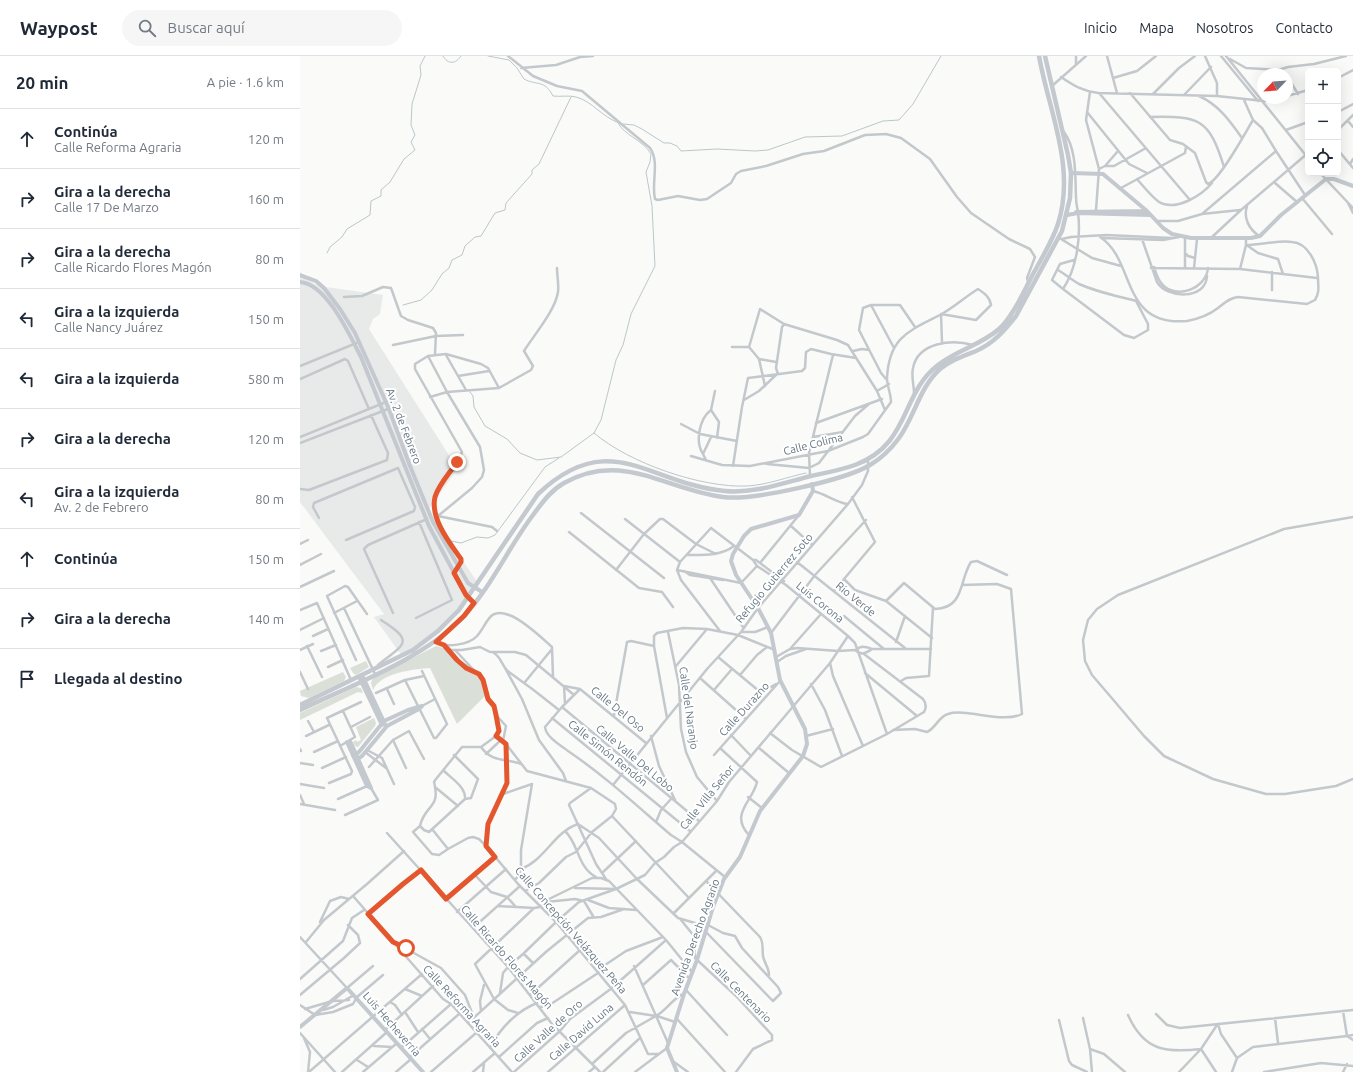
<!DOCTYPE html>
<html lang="es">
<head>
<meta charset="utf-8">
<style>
	:root { --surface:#fff; --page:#f6f6f7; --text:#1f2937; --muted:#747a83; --line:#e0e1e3 }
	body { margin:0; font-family:Ubuntu,sans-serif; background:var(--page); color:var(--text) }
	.controls { position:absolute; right:12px; top:12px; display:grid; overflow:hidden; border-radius:6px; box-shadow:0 4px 16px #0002 }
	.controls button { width:36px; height:36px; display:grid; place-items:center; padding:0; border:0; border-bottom:1px solid var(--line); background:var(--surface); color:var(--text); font:20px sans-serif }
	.compass { position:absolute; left:957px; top:12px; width:36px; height:36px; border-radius:50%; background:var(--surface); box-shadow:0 4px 16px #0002; rotate:245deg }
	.stop { position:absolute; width:12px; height:12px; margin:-9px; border:3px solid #e4572e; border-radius:50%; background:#fff }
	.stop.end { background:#e4572e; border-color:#fff; box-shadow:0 1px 4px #0008 }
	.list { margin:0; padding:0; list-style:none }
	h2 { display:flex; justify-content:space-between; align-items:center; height:52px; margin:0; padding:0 16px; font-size:17px }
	h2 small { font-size:13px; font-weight:400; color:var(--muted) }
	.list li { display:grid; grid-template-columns:26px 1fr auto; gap:12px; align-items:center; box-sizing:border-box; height:60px; padding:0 16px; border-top:1px solid var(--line) }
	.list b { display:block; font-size:15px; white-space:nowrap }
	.list p { margin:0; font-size:13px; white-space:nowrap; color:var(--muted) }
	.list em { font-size:13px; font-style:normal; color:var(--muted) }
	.icon { flex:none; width:22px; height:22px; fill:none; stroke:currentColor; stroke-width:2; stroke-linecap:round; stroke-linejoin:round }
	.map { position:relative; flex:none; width:1053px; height:1016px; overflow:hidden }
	header { display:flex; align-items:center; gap:24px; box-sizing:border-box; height:56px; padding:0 20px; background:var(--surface); border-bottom:1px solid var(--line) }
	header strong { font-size:19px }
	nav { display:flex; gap:22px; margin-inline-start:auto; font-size:14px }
	.search { width:280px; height:36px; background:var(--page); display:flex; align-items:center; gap:10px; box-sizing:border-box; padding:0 14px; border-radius:22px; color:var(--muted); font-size:15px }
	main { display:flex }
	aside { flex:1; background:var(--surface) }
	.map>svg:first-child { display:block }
	.built { fill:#e8e9e9 }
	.green { fill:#dadfd7 }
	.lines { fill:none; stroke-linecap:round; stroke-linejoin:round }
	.stream { stroke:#bbc7cb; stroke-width:1 }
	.street { stroke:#c3c8cc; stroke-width:2.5 }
	.secondary { stroke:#c3c9ce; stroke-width:4 }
	.primary { stroke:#c3c9ce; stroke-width:4.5 }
	.route { stroke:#e4572e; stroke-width:5 }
	.labels { text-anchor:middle; stroke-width:4; stroke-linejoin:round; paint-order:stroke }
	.street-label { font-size:11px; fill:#657683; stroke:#fff }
</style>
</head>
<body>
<header>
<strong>Waypost</strong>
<div class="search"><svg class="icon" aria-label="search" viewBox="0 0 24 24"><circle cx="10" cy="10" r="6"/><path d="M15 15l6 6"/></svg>Buscar aquí</div>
<nav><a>Inicio</a><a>Mapa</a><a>Nosotros</a><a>Contacto</a></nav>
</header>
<main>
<aside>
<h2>20 min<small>A pie · 1.6 km</small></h2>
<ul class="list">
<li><svg class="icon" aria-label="ahead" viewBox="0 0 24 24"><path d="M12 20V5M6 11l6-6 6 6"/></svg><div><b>Continúa</b><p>Calle Reforma Agraria</p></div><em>120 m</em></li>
<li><svg class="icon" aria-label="right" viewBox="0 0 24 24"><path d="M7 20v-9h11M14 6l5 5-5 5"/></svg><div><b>Gira a la derecha</b><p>Calle 17 De Marzo</p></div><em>160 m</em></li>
<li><svg class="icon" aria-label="right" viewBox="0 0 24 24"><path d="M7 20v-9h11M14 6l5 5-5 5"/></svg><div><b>Gira a la derecha</b><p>Calle Ricardo Flores Magón</p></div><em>80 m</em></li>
<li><svg class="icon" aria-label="left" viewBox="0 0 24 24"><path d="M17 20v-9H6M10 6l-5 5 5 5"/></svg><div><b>Gira a la izquierda</b><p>Calle Nancy Juárez</p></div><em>150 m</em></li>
<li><svg class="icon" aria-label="left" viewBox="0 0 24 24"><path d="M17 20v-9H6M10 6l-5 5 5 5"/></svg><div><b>Gira a la izquierda</b></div><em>580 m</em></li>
<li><svg class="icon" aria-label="right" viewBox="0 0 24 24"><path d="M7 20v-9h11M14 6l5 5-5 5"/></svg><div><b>Gira a la derecha</b></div><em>120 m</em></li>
<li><svg class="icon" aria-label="left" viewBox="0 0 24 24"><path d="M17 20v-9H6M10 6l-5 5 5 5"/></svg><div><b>Gira a la izquierda</b><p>Av. 2 de Febrero</p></div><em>80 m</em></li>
<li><svg class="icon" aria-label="ahead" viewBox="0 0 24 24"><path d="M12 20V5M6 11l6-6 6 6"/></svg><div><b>Continúa</b></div><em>150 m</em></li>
<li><svg class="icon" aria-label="right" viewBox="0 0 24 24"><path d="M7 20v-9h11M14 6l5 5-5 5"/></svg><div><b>Gira a la derecha</b></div><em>140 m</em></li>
<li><svg class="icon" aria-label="arrive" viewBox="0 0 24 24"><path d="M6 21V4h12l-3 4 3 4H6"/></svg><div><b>Llegada al destino</b></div></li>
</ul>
</aside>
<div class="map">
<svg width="1053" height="1016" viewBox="0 0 1053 1016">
	<rect width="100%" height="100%" fill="#fafaf8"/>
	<!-- built -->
	<path class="built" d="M0,216L5,222L19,230L83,239L80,258L73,263L69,273L150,401L161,408L128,454L178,527L144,570L102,600L74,561L84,558L0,446Z"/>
	<!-- green -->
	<path class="green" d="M136,590L147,593L157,604L179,618L183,624L186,639L157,668L130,612C114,613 80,617 73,634L71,627L73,622Z
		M66,605L69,611L56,619L53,617L50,612Z
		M43,616L46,621L44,625L9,642L1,640L0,635Z
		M56,631L61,632L63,637L58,636L0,664V657Z
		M74,662L76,667L75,670L58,691L55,690L53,686L56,684L57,686L61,684L56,671Z"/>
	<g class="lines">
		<!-- stream -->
		<path class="stream" d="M143,0C148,9 156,8 161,0
			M188,0L209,4L217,12L224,23C237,30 244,23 253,40C260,41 269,39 276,41C292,45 302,61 319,67
			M323,68L334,69L342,73L364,87H370L377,90L381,95L417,93L455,95L468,94L505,81L542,80L583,65L599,64L613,48L641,0
			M27,197L30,191L42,181L47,173L70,159L71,145L81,140V134L90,126L104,103L115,94L111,86L115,79L111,69L112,48L121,19L120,10L125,0
			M103,249L121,244L132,234L142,218L149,212L152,204L162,199L165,190L175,181L181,180L195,157L205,154L206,147L232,118V114L239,108L271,41
			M170,336L173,340L174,351L185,370L207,383L220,397L237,404L261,401L294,377L301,364L316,304L323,289L331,258L355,210L352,150L346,116L350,106L351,98C343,84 325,80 318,67
			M294,377C329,407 401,432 447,430C467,429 487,421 506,417
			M151,485L161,487L177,481L188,482L195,479L245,411L259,402"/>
		<!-- street -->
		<path class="street" d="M208,0L233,20L257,30L282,35L350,92C360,106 351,127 355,143L358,144L378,140L400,144L407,143L431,127L436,118L441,115L466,110L503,98L524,95L565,79L586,78L601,82L630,103L657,141L671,157L709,183L730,193L735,201L727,222L728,226
			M807,0L817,37
			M905,0L917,27V40
			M921,0L958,45
			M926,0L1008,102
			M930,3L946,12L981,14L985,18
			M776,8V0
			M221,12L256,9L280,1L293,0
			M978,14L988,11L1014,8L1046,0
			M987,20L998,38
			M761,21C774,30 783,35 798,37L917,40L964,45L979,42
			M813,22L837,15L856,0
			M1038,22L1053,14
			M752,30L786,0
			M790,36L786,64L799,113L796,154
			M799,37L890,144
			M830,37L870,84L883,88L895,97L906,126L908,128C920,124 945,77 953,64
			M853,38L879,12L895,0
			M884,39L911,11
			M899,40C919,49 930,65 942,82
			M987,40L1008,34
			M944,44L953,64L962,72L976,95
			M787,56L829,108L847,117
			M1038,56L1053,48
			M850,61C899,60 909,62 924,111
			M1048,65L1053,71
			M986,74L1008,66
			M1038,74L1053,59
			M1038,94L1053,112
			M1050,108L1053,103
			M805,110H814L846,92
			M799,113L805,110L818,95
			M1020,117L1053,152
			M837,123C844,131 851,140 859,146C876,156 902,139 912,127
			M975,127L997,146
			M821,132L885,97L886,91
			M1002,142L1032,178
			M1048,147L1053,157
			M947,150C943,162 949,173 959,180
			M902,158L976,95L1005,139
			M857,165H878L902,158L940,154
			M800,181C836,204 820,271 887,265C898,263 909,259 918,252C925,247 929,242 938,241L1007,248L1015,244C1020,236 1018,230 1018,221C1017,207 1008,187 992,186C978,184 961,189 946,189
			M912,181L941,154L1008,97
			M802,182L863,184L879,181
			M761,183L792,202L821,210
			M762,183L771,181L806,179L872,182
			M842,183L857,226C867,243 906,244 907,220
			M948,190L958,197L978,203L983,218
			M886,198L888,200L895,202
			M854,211C856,217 858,224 862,228C876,244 906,233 908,212
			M851,212L940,213L1017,222
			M885,212V182
			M894,212L897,183
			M940,213L946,189V182
			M758,214C765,218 772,224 779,228C797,236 817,240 836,245L848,268V274L834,282L824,279L763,233C777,212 781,181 778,156C777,151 776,147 776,141C775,120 777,94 764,76
			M972,216V234
			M763,233L752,224L760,208L774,204
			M44,241L62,240L83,231L91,232L101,260L108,264L133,272L136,277L135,298
			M571,249L594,292
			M641,258L642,286
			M93,289L136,280L163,279
			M432,291H449
			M553,295L562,293L569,294
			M146,299L166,334
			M128,300L147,336L180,391L184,414L182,421L172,432L138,460L192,471L197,475
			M459,303L476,306
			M0,310L59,286
			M478,318L476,312L482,271L484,268L537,284L548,289L577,335L585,354
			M158,320L189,315
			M0,323L45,303L48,305L69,353
			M587,324L581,317L559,274L563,252L571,249H600L615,271
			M465,330L459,303L449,291L460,253L484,268
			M415,335L411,354L419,366L417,382
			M577,335L589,328
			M614,337C614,329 611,320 613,312C618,286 652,283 673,289
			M130,341L147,336L199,332L231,314L233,310L224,295C234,279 255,255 258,236C259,229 257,219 257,212
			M444,344L459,335L477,318
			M516,367L582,343
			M381,368L400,378L437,385
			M0,381L86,346
			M513,381L543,376
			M0,387L88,353
			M403,398C395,386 399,363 411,354
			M391,400L422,409L450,410L528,395L563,381L568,378L591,346C591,338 587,330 587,322C589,281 609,275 640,259C653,252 665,241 678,233C684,237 690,241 691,249L676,264L641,258
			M406,404L403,398L411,381
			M467,408L509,412L519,407L555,360L569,348
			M433,410L442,351L448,322L502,315L505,312L506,296L511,293L531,298L556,302
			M510,420L509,397L533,299
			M0,433L9,434L87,404L88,397L71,359
			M513,435C526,438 535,446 547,448
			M281,457L364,522
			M1053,461L984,473L818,539L797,553L788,564L783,584L785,605L792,619L810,640L844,680L864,700L913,723L966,738H985L1036,730L1053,723
			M19,462L13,451L14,447L98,412L115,451L114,455L46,484
			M325,463L380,506
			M491,470L512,489
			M269,476L339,532L362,536L373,551
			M0,488L8,484
			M387,499C403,499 421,500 434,490
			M453,504H456L484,525
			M497,506L605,592
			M460,507L499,459
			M0,509L21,498
			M316,514L344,478L360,463H363L396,488L416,498
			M377,514L441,527L457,510
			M384,515L390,519L423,524
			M154,517L161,506V503C149,487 127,459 136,439C142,425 152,414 160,402L162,396L115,313V308L128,300L146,298L181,308L188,312L199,332
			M410,522L443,571
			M545,524L555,534L586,545L632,582
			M0,531L34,515
			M534,535L575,486L552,441
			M586,545L604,527L635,553C665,552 659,524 671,506L677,505L707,519
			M44,552L75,618
			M0,554L17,547L51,624
			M34,557L57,545
			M93,557L64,493L68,489L127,463
			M544,560L584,593
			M116,562L152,544L119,466
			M0,574L24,562
			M420,575L381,524L377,514L380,506L411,472L453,504L457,510L486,529L548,580L555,587L587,678
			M368,576L379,629L381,673L386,696L397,721L417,745
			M441,576H455L468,571
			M471,577L515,519L566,464
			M13,580L28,573
			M136,586C146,592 169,589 177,580C188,568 188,551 209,559C222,563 241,581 252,591L253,621
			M596,586L605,560
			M144,589L151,594H162L180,591L190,596H215L226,599L274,639
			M7,590L22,621
			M490,593L521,558
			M0,594L13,588
			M148,594L157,604L177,616
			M556,594C561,589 566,591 572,593
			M21,595L36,589
			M156,595L183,624L188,643L194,650L196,659L206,670L203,685
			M194,597C202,602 202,611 209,616C226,628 243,641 259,654
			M418,601L459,635L462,636L476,628
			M476,601L490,593L497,592L538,595L555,594C562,600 566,597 572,593H631
			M56,604L27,540L45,530L48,531L67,558
			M477,606L486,600L506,593
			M530,607L533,620L563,690
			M78,609C104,588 116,586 81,564
			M376,610L407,573
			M28,611L43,604
			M205,612L222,643L239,684L263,717L266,725
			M0,616L8,633
			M565,617L617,660
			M440,619L457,599L467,591
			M400,622L446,663
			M105,624L134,682H136L147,668L122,615
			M601,625L606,622L629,620L633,551
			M225,626L252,593
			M511,628L525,654L542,700
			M87,633L94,648
			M280,633L262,651L245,671C246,681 260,689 268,695C305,720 337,750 371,779L382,786L425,821
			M414,634L432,613
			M76,637L105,624L124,620
			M265,648L264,630L280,633L346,687
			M122,650L135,643
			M262,651L399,765
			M314,659L327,586L331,585L354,590
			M252,662L390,775
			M367,662L354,590V580L357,577L383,572L407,573L438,579L475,594
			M8,665L14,676
			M51,671L70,661
			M593,674L615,673L627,676C636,672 638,661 648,658C666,652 703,668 722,658L711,533L697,528L662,529
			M470,677L492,694L521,711L587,678L624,656C627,651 626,647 623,643L564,598
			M431,679L451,700
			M6,680L29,669
			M196,680L199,675L196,659
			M351,680L359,710L375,744
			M506,680L533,673
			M93,684L106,712
			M40,690L55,681L43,655
			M181,691C192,707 206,702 221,708
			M420,692L457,726C453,745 429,758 449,779
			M459,692L489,717
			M0,693L1,695
			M67,694L82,702L94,728
			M14,696L38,685
			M65,696L86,712
			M186,698L201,684
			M154,699L178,723L171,742L165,743
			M414,699L480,625
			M0,707L13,709
			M69,711L93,684L109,675L124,703
			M22,712L46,701
			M144,715C152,723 166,731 165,743L129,776L124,774L120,770C125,748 141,753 134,726L136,723L162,691H181L196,680L206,688L227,715L291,732L315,748L316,753L312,760L292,776L276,796L266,801L239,827L225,835
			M29,727L51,718L52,715L27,662L61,646
			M0,728L24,732
			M313,729L407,613L441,576L458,552L548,448L562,429L568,415V403
			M135,731L158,750
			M291,732L270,747L269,749L296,808L306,823
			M203,738L232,728L221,794V816L215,824
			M0,739L4,748
			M448,741L462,752
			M38,743L67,730
			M0,748L35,754
			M45,759L78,744L71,732
			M312,760L389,842
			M356,766L361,754L371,743
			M120,770L113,776L132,798L139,799L148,793
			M132,773L148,793L168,782L173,781L179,783L186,790L218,828L256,866L325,949L348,998H358
			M265,775C279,788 277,811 296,821
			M87,777L208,911L252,968L300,1016
			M186,789L188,768L207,727L206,689
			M221,813C245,804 254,776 278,768L299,782L337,823L378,862L395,867L406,876L470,942L473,945L481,937L478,931L442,892L435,880L423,877L408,869
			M302,817L336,785
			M174,818L191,836L207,841L216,851
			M406,825L460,881C464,888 462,892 463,900C464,907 469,911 469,919
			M275,832L316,833L345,819L355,807L364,801L374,791L382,786L417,745L429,726L530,607L548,580
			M53,840L143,943L151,948L212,1016
			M146,843L195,801
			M288,844L309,852L336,854
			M246,846L275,843L284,845L293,860
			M198,850L234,852
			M157,856L206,813
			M374,857L416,815
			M68,858L103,828L121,815
			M381,864L394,880L395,902L436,940L472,979V984L453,993L436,1016
			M20,866L30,845L41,841L49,843
			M173,872L220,830
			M0,881L47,932L73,910
			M6,886L24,864L67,828L104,795
			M94,886L141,912L165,939L174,962
			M224,898L233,907
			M334,910L368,987
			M0,923L43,885L52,862L64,854
			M343,929L371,904L390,923
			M105,933L122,940
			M386,934L427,979
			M200,937L203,917L208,911L223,898L256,866L279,846L316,833
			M0,939L44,902L60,887L58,879L48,869
			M230,939L279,895
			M33,945L49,944
			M90,946L95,949L102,959
			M0,949L15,959L33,956L53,948L57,941L83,919
			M240,951L248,950L298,917L305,909L326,895L363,881
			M5,953L29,946
			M23,954L33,951L54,939
			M181,955L180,945L184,929
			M1043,955L1047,980L1053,979
			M105,956L118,976
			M218,957L208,954L194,943L175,908L234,852L240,851L249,843L292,822H301L309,825L366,884L392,916
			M856,958L867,969L880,972L1053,954
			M828,959C844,995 866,997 901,993L916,1016
			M356,960C367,954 372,943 383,938
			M357,960L375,966
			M783,962L790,993L792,1016
			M975,962L978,987
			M377,963L425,1016
			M759,964L769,1005L772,1009L787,1016
			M168,967L247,895L288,862L301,861L324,853
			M918,968L921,978L937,1002
			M122,973L130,983
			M85,974L133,930
			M0,977L35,1016
			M4,982L10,996L8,1016
			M74,990L92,991
			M101,992L151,948
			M190,992C200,972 217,955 237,947
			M790,993L804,998L825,1016
			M110,1001L159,958
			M199,1001L237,967L248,962
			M57,1004L68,1011
			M374,1006L388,1016
			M292,1008L326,977L356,960L330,956
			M9,1016L122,918
			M42,1016L87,976
			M63,1016L97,987
			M96,1016L111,1003
			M131,1016L176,977
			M173,1016L195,997
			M183,1016L184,1007
			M214,1016L260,975L270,963L312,932L366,884
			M248,1016L325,949
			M289,1016L295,1011
			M303,1016L340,982
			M335,1016L367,992
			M879,1016L901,993L917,969
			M932,1016L937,1002L953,991L1047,980L1053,984
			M964,1016L1021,1007L1053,1010
			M1043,1016L1047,1008"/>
		<!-- secondary -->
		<path class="secondary" d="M771,117L803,118L847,155L863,172L872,178L891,182H951L960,180L981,159L1026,123H1034L1053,130
			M776,156L847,155
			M767,159L778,157L850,159
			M0,219L16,225L24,232L40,253L55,277L89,353L110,410L133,466L168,527L182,536
			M0,226C27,228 50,280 61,301L129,470L166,539L174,547
			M62,619L85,668
			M59,621L82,669
			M50,685L71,732
			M47,686L67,730L71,732
			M53,700L59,696L84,665L108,654L122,650
			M56,704L62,700L87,670L119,653L122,650
			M0,971L47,932L123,1016
			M377,1016L367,992L384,938L397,904L413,851L424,823L440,801L460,755L503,700L507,688L505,673L480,624L471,577L458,552L436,519L431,505L433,498L444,480L451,473L499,459L513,435L512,428"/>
		<!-- primary -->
		<path class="primary" d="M0,649L113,594L138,575L159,554L238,438C310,370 349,428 425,435C453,438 483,427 511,420C525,417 541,414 555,409C611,388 600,338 638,309C657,294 681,289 699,273C712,262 724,235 732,220C741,203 752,186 758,168C776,111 749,56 739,0
			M0,654C52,629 123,603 162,562C191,532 208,492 233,459C242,447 250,435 264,427C322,394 365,434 423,441C452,445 545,424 570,409C582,402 591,393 599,382C615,360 619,332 640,313C651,304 663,300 676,295C694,287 704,275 716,260L762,175L770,142L771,117L768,99L745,0"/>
	</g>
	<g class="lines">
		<!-- route -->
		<path class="route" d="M106,892L93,886L68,858L103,828L121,814L146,843L195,801L186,790L188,768L207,727L206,688L196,680L199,675L196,659L194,650L188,643L183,624L179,618L166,612L157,604L144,589L136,586L164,560L174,547L166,539L154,517L161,506V503C149,486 130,462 135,441C139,428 150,417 157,406"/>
	</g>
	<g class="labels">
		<!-- street labels -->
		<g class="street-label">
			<text transform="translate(104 370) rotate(69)" y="4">Av. 2 de Febrero</text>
			<text transform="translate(513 388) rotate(-14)" y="4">Calle Colima</text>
			<text transform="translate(474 522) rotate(-50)" y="4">Refugio Gutierrez Soto</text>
			<text transform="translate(556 543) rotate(39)" y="4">Rio Verde</text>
			<text transform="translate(520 546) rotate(39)" y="4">Luis Corona</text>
			<text transform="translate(389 652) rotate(82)" y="4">Calle del Naranjo</text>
			<text transform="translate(318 653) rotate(39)" y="4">Calle Del Oso</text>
			<text transform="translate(444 653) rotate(-48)" y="4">Calle Durazno</text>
			<text transform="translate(308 697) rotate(39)" y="4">Calle Simón Rendón</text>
			<text transform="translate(335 702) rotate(40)" y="4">Calle Valle Del Lobo</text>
			<text transform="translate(407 741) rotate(-51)" y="4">Calle Villa Señor</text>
			<text transform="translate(271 874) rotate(49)" y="4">Calle Concepción Velázquez Peña</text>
			<text transform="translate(395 881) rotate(-70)" y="4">Avenida Derecho Agrario</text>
			<text transform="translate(207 901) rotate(49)" y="4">Calle Ricardo Flores Magón</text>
			<text transform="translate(441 936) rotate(45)" y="4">Calle Centenario</text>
			<text transform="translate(162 950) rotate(47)" y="4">Calle Reforma Agraria</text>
			<text transform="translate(92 968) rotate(49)" y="4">Luis Hecheverria</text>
			<text transform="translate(248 975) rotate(-42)" y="4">Calle Valle de Oro</text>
			<text transform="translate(281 976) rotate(-41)" y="4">Calle David Luna</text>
		</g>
	</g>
</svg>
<div class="controls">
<button>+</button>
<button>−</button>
<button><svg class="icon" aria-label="locate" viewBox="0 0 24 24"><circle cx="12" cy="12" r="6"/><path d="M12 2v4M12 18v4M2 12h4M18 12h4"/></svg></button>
</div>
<svg class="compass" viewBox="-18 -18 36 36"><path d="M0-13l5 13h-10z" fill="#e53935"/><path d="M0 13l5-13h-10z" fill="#747a83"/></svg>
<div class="stop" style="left:106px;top:892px"></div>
<div class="stop end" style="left:157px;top:406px"></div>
</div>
</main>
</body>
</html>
